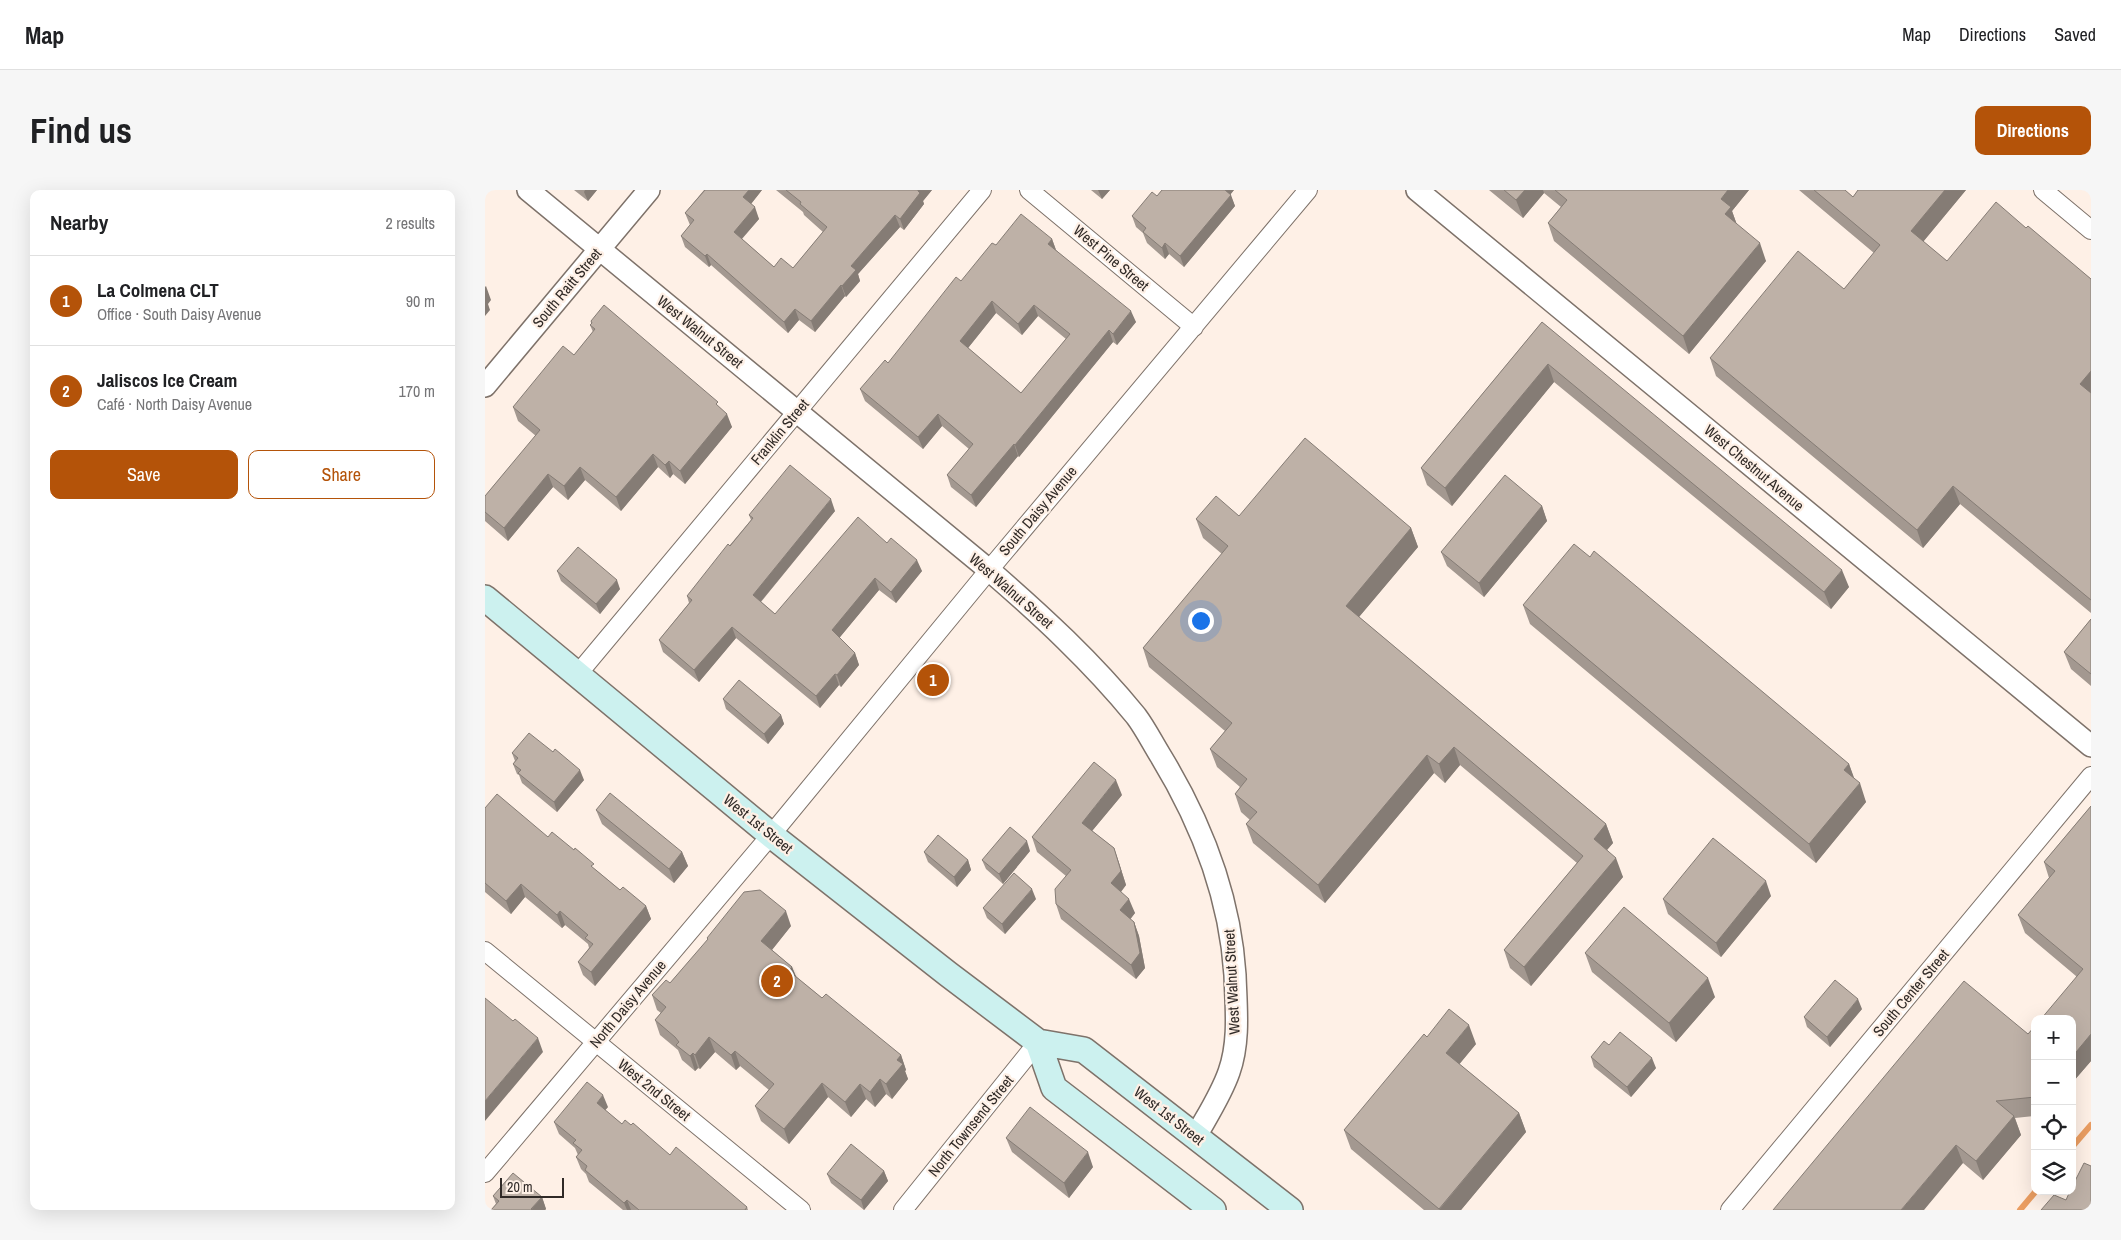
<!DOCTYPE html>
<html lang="en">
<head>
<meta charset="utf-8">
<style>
	:root { --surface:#fff; --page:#f6f6f6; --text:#202124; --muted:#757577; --line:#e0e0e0; --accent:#b45309 }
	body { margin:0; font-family:"Archivo Narrow",sans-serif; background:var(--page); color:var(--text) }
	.controls { position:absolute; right:15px; bottom:15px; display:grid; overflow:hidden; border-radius:10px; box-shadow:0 5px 20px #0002 }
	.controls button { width:45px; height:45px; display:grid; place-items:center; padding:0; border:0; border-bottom:1px solid var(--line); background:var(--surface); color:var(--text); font:25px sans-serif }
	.scale { position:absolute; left:15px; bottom:12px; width:64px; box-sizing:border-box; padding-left:5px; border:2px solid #302a27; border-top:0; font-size:14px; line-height:18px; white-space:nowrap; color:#302a27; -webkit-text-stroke:4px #fef0e6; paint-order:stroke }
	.you { position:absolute; left:715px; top:430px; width:18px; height:18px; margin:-12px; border:4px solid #fff; border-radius:50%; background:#1a73e8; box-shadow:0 0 0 8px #1a73e833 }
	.badge { display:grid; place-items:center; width:32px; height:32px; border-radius:50%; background:var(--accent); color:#fff; font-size:16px; font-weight:700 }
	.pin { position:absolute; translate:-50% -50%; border:2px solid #fff; box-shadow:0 1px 5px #0006 }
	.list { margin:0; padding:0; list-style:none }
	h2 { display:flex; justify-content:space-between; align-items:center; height:65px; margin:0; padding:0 20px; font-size:21px }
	h2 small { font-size:16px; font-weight:400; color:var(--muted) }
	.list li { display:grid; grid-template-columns:32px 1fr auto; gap:15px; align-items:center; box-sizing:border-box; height:90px; padding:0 20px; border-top:1px solid var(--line) }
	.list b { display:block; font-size:19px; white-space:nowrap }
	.list p { margin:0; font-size:16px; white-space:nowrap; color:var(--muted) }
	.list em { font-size:16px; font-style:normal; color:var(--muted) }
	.actions { display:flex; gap:10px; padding:15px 20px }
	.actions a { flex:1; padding:11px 0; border:1px solid var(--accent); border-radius:10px; text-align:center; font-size:18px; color:var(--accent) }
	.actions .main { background:var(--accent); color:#fff }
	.icon { flex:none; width:28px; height:28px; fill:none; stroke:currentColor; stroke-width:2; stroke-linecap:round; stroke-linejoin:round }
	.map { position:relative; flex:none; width:1606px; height:1020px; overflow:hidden; border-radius:10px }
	header { display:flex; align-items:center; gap:30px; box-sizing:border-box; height:70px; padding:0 25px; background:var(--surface); border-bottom:1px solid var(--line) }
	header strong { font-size:24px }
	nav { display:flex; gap:28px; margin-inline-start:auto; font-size:18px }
	.intro { display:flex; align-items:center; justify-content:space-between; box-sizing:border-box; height:120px; padding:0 30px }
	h1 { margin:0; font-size:35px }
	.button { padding:12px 22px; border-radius:10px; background:var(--accent); color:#fff; font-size:18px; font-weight:700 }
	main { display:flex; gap:30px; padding:0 30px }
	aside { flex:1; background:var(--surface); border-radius:10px; box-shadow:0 5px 20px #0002 }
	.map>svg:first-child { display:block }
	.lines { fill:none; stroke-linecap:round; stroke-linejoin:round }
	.stream { stroke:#ea9d61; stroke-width:6 }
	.minor-casing { stroke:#7e726a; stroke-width:20 }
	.tertiary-casing { stroke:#7e726a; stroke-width:24 }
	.secondary-casing { stroke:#7e726a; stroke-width:28 }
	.minor { stroke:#fff; stroke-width:18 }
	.tertiary { stroke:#fff; stroke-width:21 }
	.secondary { stroke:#ccf1ef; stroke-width:25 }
	.wall { fill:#a39890; fill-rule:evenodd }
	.shaded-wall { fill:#857c75 }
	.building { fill:#beb1a7; stroke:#857c75; fill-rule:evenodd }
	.labels { text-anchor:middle; stroke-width:4.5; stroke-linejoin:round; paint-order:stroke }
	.street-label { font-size:15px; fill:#302a27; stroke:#fef0e6 }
</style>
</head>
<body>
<header>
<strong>Map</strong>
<nav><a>Map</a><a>Directions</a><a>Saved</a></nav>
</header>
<div class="intro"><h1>Find us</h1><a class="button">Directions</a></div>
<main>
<aside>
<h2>Nearby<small>2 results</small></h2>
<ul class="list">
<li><span class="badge">1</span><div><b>La Colmena CLT</b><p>Office · South Daisy Avenue</p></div><em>90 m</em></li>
<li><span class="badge">2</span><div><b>Jaliscos Ice Cream</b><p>Café · North Daisy Avenue</p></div><em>170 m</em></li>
</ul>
<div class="actions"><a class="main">Save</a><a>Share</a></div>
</aside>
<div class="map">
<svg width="1606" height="1020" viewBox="0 0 1606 1020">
	<rect width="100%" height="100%" fill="#fef0e6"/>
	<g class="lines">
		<!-- stream -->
		<path class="stream" d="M1587,957L1606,935
			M1535,1020L1551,1001"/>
		<!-- minor casing -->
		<g class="minor-casing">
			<path id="minor" d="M544,0L709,137
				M1558,0L1606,40
				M92,485L497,0
				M0,761L316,1020
				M0,983L286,645L504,380L823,0
				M418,1020L553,852
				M1245,1020L1606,586"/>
		</g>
		<!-- tertiary casing -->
		<g class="tertiary-casing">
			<path id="tertiary" d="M43,0L504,380C556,425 607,472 651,526C660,538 667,552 675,565C716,632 745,706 750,785C751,817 755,851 744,882C736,905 722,926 711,946
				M932,0L1606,556
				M0,196L164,0"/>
		</g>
		<!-- secondary casing -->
		<g class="secondary-casing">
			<path id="secondary" d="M0,408L286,645L463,784L553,852L599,860L805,1020
				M553,852L569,898L728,1020"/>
		</g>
		<!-- minor -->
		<use href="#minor" class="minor"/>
		<!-- tertiary -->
		<use href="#tertiary" class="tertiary"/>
		<!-- secondary -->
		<use href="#secondary" class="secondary"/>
	</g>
	<!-- wall -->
	<path class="wall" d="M89,0H112L103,11Z
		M219,0H277L266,14L274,29L257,49L289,77L308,78L338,42L319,25L318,22L291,0H447L438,11L439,14L419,40L415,37L373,84L375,91L361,107L360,106L330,142L314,130L303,143L226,75L224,77L200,57L196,46L205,35L200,23Z
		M606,0H625L617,9Z
		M677,0H749L745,4L750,16L699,77L684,64L680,69L662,53L658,43L651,37L647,26L672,6Z
		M1004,0H1264L1247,21L1252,35L1281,71L1204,164L1069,51L1063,33L1076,17L1059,3L1038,28Z
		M1314,0H1360L1368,7L1373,0H1481L1438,52L1462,71L1541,38L1606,89V423L1475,314L1438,358L1231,186L1225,168L1359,99L1389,63Z
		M567,49L571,60L651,132L632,155L628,152L534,267L533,266L491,317L466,297L462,285L484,259L457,236L438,259L380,211L375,199L403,173L511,55ZM511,123L537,145L553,126L581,149L536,203L483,158Z
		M106,131L235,218L247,237L200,294L188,284L185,288L173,277L136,321L100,290L83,310L68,297L23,351L0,331V306L51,246L33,231L28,217L89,165L108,142L105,135L106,134Z
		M1057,132L1364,397L1346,419L1069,192L967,316L942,295L936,278Z
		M1057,316L1062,331L999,407L962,376L956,362Z
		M350,321L276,412L290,424L402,353L437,381L411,413L394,400L354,448L370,463L374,475L356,497L354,495L335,518L251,448L214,492L178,462L174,450L204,413L202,406L266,330L264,325Z
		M754,326L926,338L933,357L874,427L1121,634L1128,653L1122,660L1138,687L1046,796L1025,778L1019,760L1092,673L975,575L960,593L949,583L840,713L768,653L761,634L765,630L756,622L750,604L755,597L732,577L725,559L740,541L664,477L658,458L737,364L718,348L711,329Z
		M72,381L135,399L115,424L76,391Z
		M1038,415L1364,574L1369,589L1381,612L1331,673L1045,434Z
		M1606,429V496L1586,479L1579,462Z
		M238,509L296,525L299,534L283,554L241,519Z
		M27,563L99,590L72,622L37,593L34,585L32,584L28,574L30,571Z
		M637,605L607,641L629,658L634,673L641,695L636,702L650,723L645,729L649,732L654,746L660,778L651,789L576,729L571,714L581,686L552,662L547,647Z
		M1606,616V871L1587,893V829L1591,786L1540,743L1533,725L1564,688L1559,672Z
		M0,618L63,647L111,680L135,700L161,716L166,729L110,796L98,785L93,772L104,758L103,754L80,735L77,738L40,707L26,724L0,702Z
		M111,620L197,662L203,676L189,693L117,634Z
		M545,661L518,694L501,679L497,670Z
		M439,662L483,670L486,680L472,697L443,672Z
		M1286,706L1236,767L1183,724L1178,709Z
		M551,709L520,744L502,728L498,718Z
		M306,736L287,760L307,777L311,787L337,808L416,865L421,880L420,881L423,889L407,909L401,904L390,917L381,909L366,927L343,907L304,954L276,931L270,916L284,900L255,876L251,880L230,862L215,879L213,878L210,881L197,870L193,860L175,845L170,830L176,823L172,820L167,805L185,793L223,750L222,748Z
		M1100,763L1230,807L1191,852L1107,782Z
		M1377,819L1345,857L1322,837L1319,827Z
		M1550,836V926L1530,928L1536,945L1498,990L1478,973L1288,1020L1543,844Z
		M942,847L991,854L974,874L1034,923L1041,942L976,1020H939L866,959L859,940Z
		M1124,855L1171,878L1146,907L1109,877L1106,867Z
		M123,917L120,920L137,934L185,965L262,1017L263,1020H138L104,992L101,984L96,979L91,967L93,965L90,958L74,944L69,932Z
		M521,948L608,977L584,1008L527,962Z
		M399,981L403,991L379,1020L346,993L342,984Z
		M8,1006L57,1007L61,1019L60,1020H6L11,1014Z"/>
	<!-- shaded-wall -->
	<path class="shaded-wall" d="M100,0H112L103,11L99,2Z
		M264,0H277L262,19L258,7Z
		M433,0H447L438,11L439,14L419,40L415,29Z
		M613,0H625L617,9Z
		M739,0H749L742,9Z
		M1040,0H1058L1059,3L1038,28L1031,10Z
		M1243,0H1264L1247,21L1252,35L1240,24L1236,9Z
		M1460,0H1481L1432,59L1426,41Z
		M746,5L750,16L699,77L695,66Z
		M270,17L274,29L253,53L249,42Z
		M410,25L415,37L373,84L375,91L361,107L357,96L366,76Z
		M567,49L571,60L563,54Z
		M680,53L684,64L680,69L677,58Z
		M1275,53L1281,71L1204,164L1198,146Z
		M222,64L226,75L224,77L220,66Z
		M356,95L360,106L330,142L326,131Z
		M1,96L6,110L3,114L5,120L0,126V97Z
		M507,111L511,123L479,163L475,151Z
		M549,115L553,126L537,145L533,134Z
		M310,119L314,130L303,143L299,132Z
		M646,121L651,132L632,155L628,144Z
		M624,140L628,152L534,267L530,255Z
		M1063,174L1069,192L967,316L960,298Z
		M1606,181V207L1595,194Z
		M242,224L247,237L200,294L195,281Z
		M453,224L457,236L438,259L433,247Z
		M529,254L533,266L491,317L486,305Z
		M168,264L173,277L136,321L131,307Z
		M184,271L188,284L185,288L180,275Z
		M95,277L100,290L83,310L79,296Z
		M63,284L68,297L23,351L19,338Z
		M1468,296L1475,314L1438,358L1432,340Z
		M346,309L350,321L272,416L268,405Z
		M1057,316L1062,331L999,407L994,393Z
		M926,338L933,357L868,434L861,416Z
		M432,370L437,381L411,413L406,402Z
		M1357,380L1364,397L1346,419L1339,402Z
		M390,388L394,400L351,452L347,440Z
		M132,390L135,399L115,424L111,414Z
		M247,437L251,448L214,492L209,480Z
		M370,463L374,475L356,497L352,485Z
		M350,484L354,495L335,518L331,506Z
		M296,525L299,534L283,554L279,544Z
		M969,557L975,575L960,593L954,574Z
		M942,565L949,583L840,713L833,695Z
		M1364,574L1371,593L1359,580Z
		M95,580L99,590L72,622L69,612Z
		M631,590L637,605L602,647L597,633Z
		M1375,593L1381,612L1331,673L1324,654Z
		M1121,634L1128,653L1115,668L1109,649Z
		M542,651L545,661L518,694L514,684Z
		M629,658L634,673L641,695L631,708L626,693Z
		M197,662L203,676L189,693L184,679Z
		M1131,668L1138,687L1046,796L1039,777Z
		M483,670L486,680L472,697L469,687Z
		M1281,691L1286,706L1236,767L1231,753Z
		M36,694L40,707L26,724L21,711Z
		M547,699L551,709L520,744L517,734Z
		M644,709L650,723L641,735L635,720Z
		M161,716L166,729L110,796L106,782Z
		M75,721L80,735L77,738L72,725Z
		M301,721L306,736L282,766L276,751Z
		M649,732L654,746L660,778L651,789L646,775Z
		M307,777L313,791L304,781Z
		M1223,788L1230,807L1191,852L1184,833Z
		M1373,809L1377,819L1345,857L1342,847Z
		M984,835L991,854L968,882L961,863Z
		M1606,844V871L1587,893V867Z
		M224,847L230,862L215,879L210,865Z
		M53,848L58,862L0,931V911Z
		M250,861L255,876L251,880L246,865Z
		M208,863L213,878L210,881L205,866Z
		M416,865L421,880L420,881L423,889L407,909L401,894L412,870Z
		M1167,868L1171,878L1146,907L1142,897Z
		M395,889L401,904L390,917L385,902Z
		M337,893L343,907L304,954L299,939Z
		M375,894L381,909L366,927L360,912Z
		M118,905L123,917L116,925L112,913Z
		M1034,923L1041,942L976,1020H954Z
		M1529,926L1536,945L1498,990L1491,971Z
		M1471,955L1478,973L1439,1020H1416Z
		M603,962L608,977L584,1008L579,993Z
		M399,981L403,991L379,1020L376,1010Z
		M57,1007L61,1019L60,1020H46Z
		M142,1010L146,1020H142L139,1013Z"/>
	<!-- building -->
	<path class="building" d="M220,0H264L258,7L270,17L249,42L289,77L296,68L308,78L342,37L315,14L316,12L301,0H433V1L435,3L415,29L410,25L366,76L371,80L357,96L356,95L326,131L310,119L299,132L222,64L220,66L196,46L209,30L200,23Z
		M677,0H740L746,5L695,66L680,53L677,58L658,42L661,38L647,26L667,2L672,6Z
		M1019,0H1040L1031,10Z
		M1070,0H1243L1236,9L1246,17L1240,24L1275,53L1198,146L1063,33L1082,10Z
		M1329,0H1360L1368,7L1373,0H1460L1426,41L1462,71L1511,12L1541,38L1543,36L1606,89V181L1595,194L1606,203V410L1468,296L1432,340L1225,168L1313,61L1359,99L1395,55Z
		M536,24L567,49L563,54L646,121L628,144L624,140L530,255L529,254L486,305L462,285L488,254L453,224L433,247L375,199L400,170L403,173L471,87L476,91L507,53L511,55ZM507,111L533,134L549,115L585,144L536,203L475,151Z
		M119,115L233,212L231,214L242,224L195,281L184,271L180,275L168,264L131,307L95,277L79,296L63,284L19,338L0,322V306L55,240L28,217L78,156L89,165L110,139L105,135L107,133L106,131Z
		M1057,132L1357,380L1339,402L1063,174L960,298L936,278Z
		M820,248L926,338L861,416L1121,634L1109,649L1131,668L1039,777L1019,760L1098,666L969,557L954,574L942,565L833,695L761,634L772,622L750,604L762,589L725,559L747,533L658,458L743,356L711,329L731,306L754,326Z
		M305,275L346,309L268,405L290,424L373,327L402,353L406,348L432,370L406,402L390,388L347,440L370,463L352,485L350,484L331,506L247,437L209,480L174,450L207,410L202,406L243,354L245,356L268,328L264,325Z
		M1020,285L1057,316L994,393L956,362Z
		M1089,354L1105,367L1109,361L1364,574L1359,580L1375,593L1324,654L1038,415Z
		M93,357L132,390L111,414L72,381Z
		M1606,429V484L1579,462Z
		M254,490L296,525L279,544L238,509Z
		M44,543L68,562L70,559L95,580L69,612L33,583L36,580L28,574L33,568L27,563Z
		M609,572L631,590L597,633L629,658L636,681L626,693L644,709L635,720L649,732L655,763L646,775L571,714L570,699L586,680L547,647Z
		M125,603L197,662L184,679L111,620Z
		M12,604L63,647L67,642L89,660L90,658L109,674L106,676L135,700L138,697L161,716L106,782L93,772L108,754L100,748L103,745L75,721L72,725L36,694L21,711L0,693V618Z
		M1606,616V844L1587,867V829H1556L1598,779L1533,725L1570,681L1559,672Z
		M525,637L542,651L514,684L497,670Z
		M453,645L483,670L469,687L439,662Z
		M1228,648L1281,691L1231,753L1178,709Z
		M529,683L547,699L517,734L498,718Z
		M275,700L301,721L276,751L307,777L304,781L337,808L341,804L416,865L412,870L418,874L401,894L395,889L385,902L375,894L360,912L337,893L299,939L270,916L289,894L250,861L246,865L224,847L210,865L208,863L205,866L191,855L194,852L190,847L170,830L181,817L167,805L181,790L185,793L223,749L222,748L259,702Z
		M1139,717L1223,788L1184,833L1100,763Z
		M1350,790L1373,809L1342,847L1319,827Z
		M1479,791L1543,844L1550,836V907L1511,911L1529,926L1491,971L1471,955L1416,1020H1288Z
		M0,808L28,831L30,829L53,848L0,911Z
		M964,819L984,835L961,863L1034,923L954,1019L859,940L939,844L942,847Z
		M1135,842L1167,868L1142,897L1106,867L1119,851L1124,855Z
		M102,892L118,905L112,913L137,934L140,930L146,935L148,933L185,965L191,957L262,1017L260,1020H154L142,1010L139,1013L100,980L102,976L91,967L97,960L88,953L91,950L69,932Z
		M545,917L603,962L579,993L521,948Z
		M366,954L399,981L376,1010L342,984Z
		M1599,973L1606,976V1020H1556L1569,1005L1581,1010L1585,1001H1587V997Z
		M28,983L57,1007L46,1019L47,1020H6L14,1011L8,1006Z"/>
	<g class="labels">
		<!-- street labels -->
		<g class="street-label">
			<text transform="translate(626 68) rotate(40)" y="5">West Pine Street</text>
			<text transform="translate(82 98) rotate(-50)" y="5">South Raitt Street</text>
			<text transform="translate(215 142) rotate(39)" y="5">West Walnut Street</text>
			<text transform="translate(295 242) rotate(-50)" y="5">Franklin Street</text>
			<text transform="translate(1269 278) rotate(40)" y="5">West Chestnut Avenue</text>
			<text transform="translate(553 321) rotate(-50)" y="5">South Daisy Avenue</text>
			<text transform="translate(526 401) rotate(41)" y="5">West Walnut Street</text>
			<text transform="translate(273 634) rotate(39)" y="5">West 1st Street</text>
			<text transform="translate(747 792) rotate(-93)" y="5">West Walnut Street</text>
			<text transform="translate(1426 803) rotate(-50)" y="5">South Center Street</text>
			<text transform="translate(143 814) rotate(-50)" y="5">North Daisy Avenue</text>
			<text transform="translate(169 900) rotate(39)" y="5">West 2nd Street</text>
			<text transform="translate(684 926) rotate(38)" y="5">West 1st Street</text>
			<text transform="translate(486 936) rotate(-51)" y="5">North Townsend Street</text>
		</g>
	</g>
</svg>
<div class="controls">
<button>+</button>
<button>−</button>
<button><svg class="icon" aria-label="locate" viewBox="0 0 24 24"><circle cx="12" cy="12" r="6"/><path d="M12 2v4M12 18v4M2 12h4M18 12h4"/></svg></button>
<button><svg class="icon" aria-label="layers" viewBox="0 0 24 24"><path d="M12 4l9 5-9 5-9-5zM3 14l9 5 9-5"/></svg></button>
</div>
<div class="scale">20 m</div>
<div class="you"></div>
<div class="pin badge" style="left:448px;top:490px">1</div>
<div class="pin badge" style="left:292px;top:791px">2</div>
</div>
</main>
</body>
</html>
